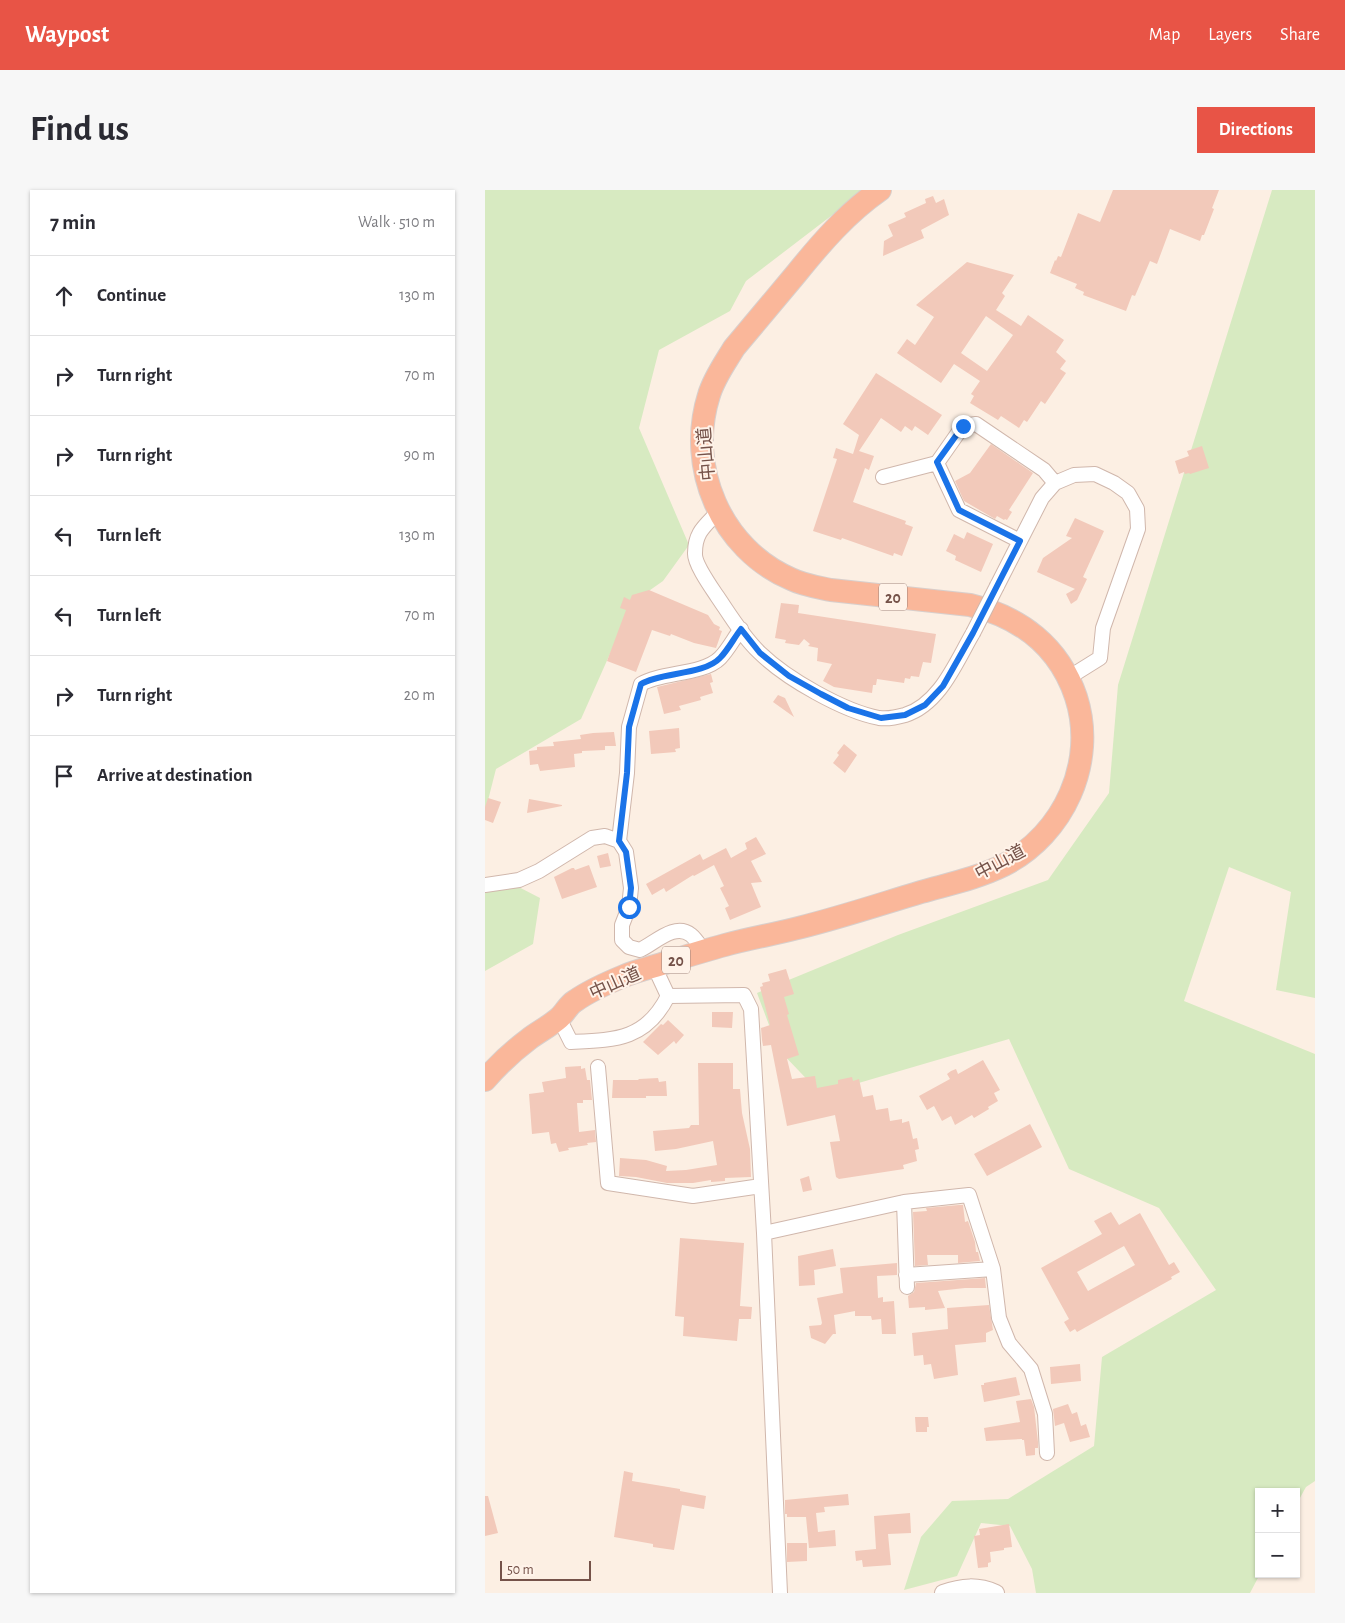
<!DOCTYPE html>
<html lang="en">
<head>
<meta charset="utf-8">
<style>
	:root { --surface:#fff; --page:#f7f7f7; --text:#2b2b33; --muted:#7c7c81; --line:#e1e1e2; --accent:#e85446 }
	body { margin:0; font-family:"Alegreya Sans","Noto Sans JP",sans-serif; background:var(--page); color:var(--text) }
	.controls { position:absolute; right:15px; bottom:15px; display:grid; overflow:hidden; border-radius:0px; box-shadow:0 1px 4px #0004 }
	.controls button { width:45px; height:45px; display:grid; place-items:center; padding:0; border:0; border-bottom:1px solid var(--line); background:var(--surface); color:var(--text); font:25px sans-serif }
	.scale { position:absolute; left:15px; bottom:12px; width:91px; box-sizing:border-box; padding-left:5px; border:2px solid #755249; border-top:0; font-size:14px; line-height:18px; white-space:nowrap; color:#755249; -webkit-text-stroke:4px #fff3e9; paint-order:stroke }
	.stop { position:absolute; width:15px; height:15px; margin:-11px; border:4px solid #1a73e8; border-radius:50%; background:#fff }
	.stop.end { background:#1a73e8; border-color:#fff; box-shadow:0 1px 5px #0008 }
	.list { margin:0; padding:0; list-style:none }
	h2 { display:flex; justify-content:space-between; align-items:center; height:65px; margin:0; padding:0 20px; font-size:21px }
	h2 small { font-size:16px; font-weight:400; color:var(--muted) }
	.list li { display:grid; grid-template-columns:32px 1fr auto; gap:15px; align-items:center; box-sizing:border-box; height:80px; padding:0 20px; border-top:1px solid var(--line) }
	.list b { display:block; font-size:19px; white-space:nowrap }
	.list em { font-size:16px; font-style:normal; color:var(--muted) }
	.icon { flex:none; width:28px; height:28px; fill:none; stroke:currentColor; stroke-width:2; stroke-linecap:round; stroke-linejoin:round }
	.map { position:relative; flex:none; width:830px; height:1403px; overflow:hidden; border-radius:0px }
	header { display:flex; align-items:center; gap:30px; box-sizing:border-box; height:70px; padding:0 25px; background:var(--accent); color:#fff }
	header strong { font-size:24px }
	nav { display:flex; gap:28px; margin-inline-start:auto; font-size:18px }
	.intro { display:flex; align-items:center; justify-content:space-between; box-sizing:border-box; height:120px; padding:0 30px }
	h1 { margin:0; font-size:35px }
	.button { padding:12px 22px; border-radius:0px; background:var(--accent); color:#fff; font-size:18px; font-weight:700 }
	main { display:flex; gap:30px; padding:0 30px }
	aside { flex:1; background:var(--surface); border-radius:0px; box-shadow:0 1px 4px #0004 }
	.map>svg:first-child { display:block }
	.green { fill:#d7eac1 }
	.building { fill:#f2c9ba; fill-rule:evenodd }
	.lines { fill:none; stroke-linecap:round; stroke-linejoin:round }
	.minor-casing { stroke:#d0b7ac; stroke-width:16 }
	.tertiary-casing { stroke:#d0b7ac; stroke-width:18 }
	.trunk-casing { stroke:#d8cfcc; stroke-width:24 }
	.minor { stroke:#fff; stroke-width:14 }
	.tertiary { stroke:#fff; stroke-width:16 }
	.trunk { stroke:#fab79a; stroke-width:22 }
	.minor-bridge-casing { stroke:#d0b7ac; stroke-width:16; stroke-linecap:butt }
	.minor-bridge { stroke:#fff; stroke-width:14 }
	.route { stroke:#1a73e8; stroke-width:6 }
	.labels { text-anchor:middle; stroke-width:4; stroke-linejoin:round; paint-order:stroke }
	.shield { fill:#fff3e9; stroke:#9e8279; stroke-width:1 }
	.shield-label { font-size:16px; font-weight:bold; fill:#755249 }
	.street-label { font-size:18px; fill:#755249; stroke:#fff3e9 }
</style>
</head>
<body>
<header>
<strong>Waypost</strong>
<nav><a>Map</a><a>Layers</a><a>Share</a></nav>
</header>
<div class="intro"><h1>Find us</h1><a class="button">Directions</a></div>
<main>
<aside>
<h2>7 min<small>Walk · 510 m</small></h2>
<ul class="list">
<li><svg class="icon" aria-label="ahead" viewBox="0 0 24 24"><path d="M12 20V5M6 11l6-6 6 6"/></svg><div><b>Continue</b></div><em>130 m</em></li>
<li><svg class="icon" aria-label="right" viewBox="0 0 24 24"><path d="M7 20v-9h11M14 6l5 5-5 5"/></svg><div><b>Turn right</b></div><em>70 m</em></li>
<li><svg class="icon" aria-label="right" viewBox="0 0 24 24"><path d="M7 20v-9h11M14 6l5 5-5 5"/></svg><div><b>Turn right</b></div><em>90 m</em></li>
<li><svg class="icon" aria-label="left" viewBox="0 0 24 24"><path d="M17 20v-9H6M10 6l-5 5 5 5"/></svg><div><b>Turn left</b></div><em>130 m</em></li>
<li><svg class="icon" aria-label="left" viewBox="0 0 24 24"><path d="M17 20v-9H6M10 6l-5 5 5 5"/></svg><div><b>Turn left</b></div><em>70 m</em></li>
<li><svg class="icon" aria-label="right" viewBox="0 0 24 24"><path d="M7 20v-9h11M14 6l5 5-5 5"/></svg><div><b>Turn right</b></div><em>20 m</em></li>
<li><svg class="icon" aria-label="arrive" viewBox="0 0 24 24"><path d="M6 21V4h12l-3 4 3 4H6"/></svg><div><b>Arrive at destination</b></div></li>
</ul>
</aside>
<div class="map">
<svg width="830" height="1403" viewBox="0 0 830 1403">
	<rect width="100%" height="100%" fill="#fcefe3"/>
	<!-- green -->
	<path class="green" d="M0,0H380L261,91L245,121L174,160L154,238L204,355L178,391L148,412L96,529L11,579L0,622Z
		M787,0H830V808L791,800L806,702L744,677L699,811L830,864V1291L821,1297L811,1315V1302H774L775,1384L765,1403H551L547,1379L525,1336L496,1333L472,1386L419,1400L436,1347L467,1311L523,1309L609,1256L617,1167L731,1100L674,1018L584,979L524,849L336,904L293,859L272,803L413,745L563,690L624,603L633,495Z
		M14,687L55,708L48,754L0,781V699Z"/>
	<!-- building -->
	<path class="building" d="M628,0H734L727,18L729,19L719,45H717L715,51L685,39L672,74L665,71L650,106L647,105L641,121L598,105L599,102L590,98L592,94L565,83L570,70L571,71L573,66L576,67L593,23L615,32Z
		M448,6L451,13L459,9L464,25L436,40L439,48L398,66L399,51L408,46L403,35L421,27L419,23L441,13L440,9Z
		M482,72L529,85L517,103L520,106L511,120L536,136L543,125L579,150L571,162L581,171L575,179L581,183L560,214L556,211L542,232L539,230L534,238L516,226L513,230L485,213L489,206L486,204L495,191L469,174L456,193L412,163L422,149L430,155L449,127L431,115ZM501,126L528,145L502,181L476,163Z
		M391,183L457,225L443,245L430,236L427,241L420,236L416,242L396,228L374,261L389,266L384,280L380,278L368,312L421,331L420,334L428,337L417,366L409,363L408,366L357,348L356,350L328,341L352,269L348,268L351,258L368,264L374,245L358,234Z
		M506,254L548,283L524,320L527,322L522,330L520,329L519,330L512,326L510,329L479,311L470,291L485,283Z
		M717,256L724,278L705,284L704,283L700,284L699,282L694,284L690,271L704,266L702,261Z
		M590,328L619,341L598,387L602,389L592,410L586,414L581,404L590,399L552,382L558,368L587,348L581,346Z
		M482,342L508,354L496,382L470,370L471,366L461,361L469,344L479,349Z
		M164,400L223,425L229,434L235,437L234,440L237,441L231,458L209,453L186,444L185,446L167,440L151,482L122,471L141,420L135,418L139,407L145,410L147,405Z
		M296,413L314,415L313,423L451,444L446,473L438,472L434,487L426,486L425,489L420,488L419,493L392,489L391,495H388L387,503L349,497L338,491L347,474L332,471L333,458L323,456L325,454L319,449L314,455L300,453L301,450L290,448Z
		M226,484L228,492L225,493L228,503L215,507L216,510L194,516L196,520L179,524L172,497Z
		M293,505L300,508L309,527L288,512Z
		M194,538L195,558L190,559L191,562L166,564L164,541Z
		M129,542L131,556H120V560L97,561V563L89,564L90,577L55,581L53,574L45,575L44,561L52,560V557L69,556L68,552L96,549L95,545L108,543Z
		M359,554L372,565L360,583L348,573L354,565L352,563Z
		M3,608L16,612L8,633L0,630V617Z
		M44,609L77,615V616L42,623Z
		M271,647L281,664L266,671L277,692L266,693L276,717L245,730L240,718L244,716L235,698L239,696L229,675L209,686L208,685L181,702L179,698L167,705L161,694L215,664L218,670L241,658L246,668L262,659L260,653Z
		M123,663L126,676L115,678L112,666Z
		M104,675L112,697L77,709L69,687L87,678H89L90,680Z
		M301,779L309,804L299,807L304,824L302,825L314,865L302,869L307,889L330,886L332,898L353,894V890L367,887L368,891L374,889L378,907L388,905L391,920L403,918L405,931L417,929V933L424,931L428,949L432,948L434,959L430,960L432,971L418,975L419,979L354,989L351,987L345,952L355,951L350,925L302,936L286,855L278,856L277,850L276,838L285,835L275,797L278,796L277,793L285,791L283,784Z
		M227,822H248L247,838L227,837Z
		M183,830L199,845L191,854L189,851L173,865L158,852L176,834L178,835Z
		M498,870L515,900L509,903L513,911L503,917L504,919L489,928L487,925L470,935L466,926L457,931L449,916L442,920L434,906L465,889L462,884L466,881L471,879L473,884Z
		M213,873H248V899H255L257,923L265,959L266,987L240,988V991L226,992V990L208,993H182L151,987L134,986L135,968L161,970L182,976L181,981L201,980L232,975L228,951L191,959L170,961L168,941L204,938L206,935H214Z
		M96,876V879L100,878L102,890H105L107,910H98V913H92L94,942L110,940L111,952L102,953L103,955L83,958L84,960L74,962L71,953L66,954L64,942L47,944L44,904L59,902L57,892L81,888L80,877Z
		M173,888L174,892L181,891L182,906H161V908H127L128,890H153L154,889Z
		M545,934L557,957L502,986L489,964Z
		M324,986L327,1000L318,1002L315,989Z
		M474,1015H478L480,1032L483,1031L490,1052L491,1062H493L495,1071L473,1073V1065H442L443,1075L430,1076L428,1022L442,1021L441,1018Z
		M626,1022L634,1035L655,1023L684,1075L689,1072L695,1082L686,1087L687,1089L592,1142L590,1139L585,1142L579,1132L584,1129L556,1078L617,1044L609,1031ZM639,1056L650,1075L603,1101L592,1082Z
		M195,1048L259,1053L255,1116L267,1117L266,1129H254L252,1151L198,1146L199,1127L190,1126Z
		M348,1059L351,1076L329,1080L330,1095L314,1096L313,1066Z
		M412,1073V1085L392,1086L393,1108L398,1107V1112L409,1111L411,1144H397L396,1129L387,1130L386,1126H370V1121L349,1125L351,1144H348L340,1154L326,1148L324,1136L336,1135L337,1133L332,1108L358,1103L355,1078Z
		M500,1088L501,1098H480L453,1101L460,1118L440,1120V1117L424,1118L423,1106L429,1102L431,1093Z
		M504,1115L508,1140L501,1143V1152L470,1155L473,1185L449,1189L446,1174L439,1175L438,1165L429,1166L427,1143L463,1139L462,1118Z
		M595,1174L596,1191L566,1194L565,1177Z
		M531,1187L535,1205L499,1212L496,1195H499V1193Z
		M546,1209L549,1217L553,1252V1258H550V1265L541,1266L539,1250H537V1249L501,1251L499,1238L535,1232L531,1211Z
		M583,1214L587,1224L592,1222L596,1236L601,1234L605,1247L585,1252L579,1233L570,1236L568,1219Z
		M430,1227H443L444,1237H442V1242H431Z
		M139,1281L148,1283L147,1291L195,1299V1301L221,1306L219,1319L197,1315L189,1360L168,1357V1354L129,1347Z
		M363,1304L364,1315L339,1317L340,1322L331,1323L333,1342L350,1340L351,1356L324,1358L321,1327H302V1324H300V1310Z
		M0,1306H3L13,1343L0,1346Z
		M425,1323L426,1343L403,1344L406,1375L378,1377L377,1370L371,1371L370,1361L391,1359L389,1326Z
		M524,1334L527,1357L519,1358V1360L505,1362L506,1372L503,1373V1377L493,1378L489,1346L495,1345L494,1339Z
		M302,1353H322V1371L302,1372Z"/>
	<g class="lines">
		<!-- minor casing -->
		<g class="minor-casing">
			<path id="minor" d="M452,273L474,320L535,351
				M398,287L452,273L478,236L491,234L559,280L570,293
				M233,322C220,336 210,342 210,363C209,373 226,397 232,406C245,425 258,447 275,463C302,489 358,521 394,528C401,529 413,527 420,525C455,514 471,472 488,443
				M512,396L557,308L570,293L589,285L610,284L629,293L643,303L652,319L653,339L618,438L615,468L583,488
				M134,651L142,583L144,537L156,494C176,482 218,485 235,468C243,460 249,448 256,439
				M0,695L34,690L54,681L107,648L120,646L134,651L141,662L146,698L144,717L137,735V750L144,757L155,760C170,753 190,732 206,745C211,749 215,756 219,761
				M169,776L183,806L259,805L266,819L279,1043L295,1403
				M74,828L86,852C130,850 161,850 183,806
				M113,877L123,993L208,1006L276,996
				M419,1012L422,1097
				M279,1043L419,1012L484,1005L508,1079L514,1128L524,1153L546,1179L560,1224L562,1263
				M421,1085L508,1079"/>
		</g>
		<!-- tertiary casing -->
		<g class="tertiary-casing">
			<path id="tertiary" d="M458,1403C477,1396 493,1395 511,1403"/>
		</g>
		<!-- trunk casing -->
		<g class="trunk-casing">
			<path id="trunk" d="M0,890C13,875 28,861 44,849C53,842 65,836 74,828C80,823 83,815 90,811C104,801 122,793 139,786C153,780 168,777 183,772C202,766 221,760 240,755C265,748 291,744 317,737C357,727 396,714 436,702C464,694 493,688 519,675C579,644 612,572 591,507C574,456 535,427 485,415L346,400C332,397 318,395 306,389C236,359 201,277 224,205C229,188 240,173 249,158C270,133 290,109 311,84C336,53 362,23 395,0"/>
		</g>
		<!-- minor -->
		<use href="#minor" class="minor"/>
		<!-- tertiary -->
		<use href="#tertiary" class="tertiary"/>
		<!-- trunk -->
		<use href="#trunk" class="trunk"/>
		<!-- minor-bridge casing -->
		<g class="minor-bridge-casing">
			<path id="minor-bridge" d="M488,443L512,396"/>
		</g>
		<!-- minor-bridge -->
		<use href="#minor-bridge" class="minor-bridge"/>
	</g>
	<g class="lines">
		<!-- route -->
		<path class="route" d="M144,717L146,698L141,662L134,651L142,583L144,537L156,494C176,482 219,485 235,468C243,460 249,448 256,439L275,463L304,486L336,504L363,518L396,528L420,525L440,515L458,496L488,443L535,351L474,320L452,272L478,236"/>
	</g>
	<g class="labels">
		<!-- shield labels -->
		<g class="shield">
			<rect x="394" y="393.5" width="28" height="27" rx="4"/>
			<rect x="177" y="756.5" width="28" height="27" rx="4"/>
		</g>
		<g class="shield-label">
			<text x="408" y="413">20</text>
			<text x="191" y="776">20</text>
		</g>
		<!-- street labels -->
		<g class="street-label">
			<text transform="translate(221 264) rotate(-95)" y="6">中山道</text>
			<text transform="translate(515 672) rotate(-28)" y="6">中山道</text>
			<text transform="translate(130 793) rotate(-24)" y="6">中山道</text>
		</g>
	</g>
</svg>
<div class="controls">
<button>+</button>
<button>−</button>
</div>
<div class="scale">50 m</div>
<div class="stop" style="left:144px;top:717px"></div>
<div class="stop end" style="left:478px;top:236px"></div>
</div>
</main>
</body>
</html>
